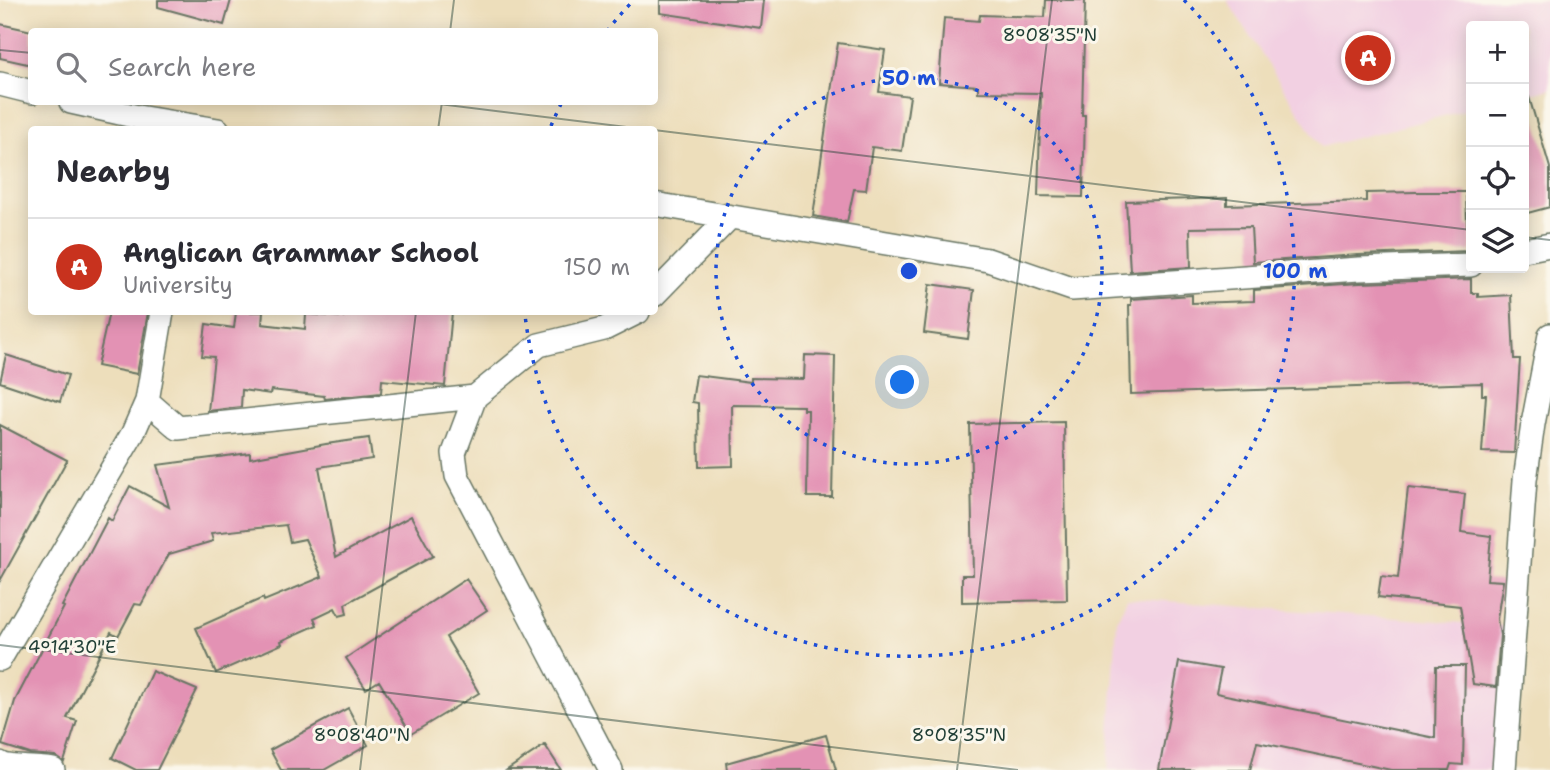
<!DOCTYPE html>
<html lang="en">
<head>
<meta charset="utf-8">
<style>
	:root { --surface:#fff; --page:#f7f7f7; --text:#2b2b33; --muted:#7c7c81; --line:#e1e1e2; --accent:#c8321e }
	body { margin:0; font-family:"Shantell Sans",sans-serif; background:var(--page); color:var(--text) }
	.controls { position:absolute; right:21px; top:21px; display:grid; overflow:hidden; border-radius:7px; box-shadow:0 4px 18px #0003 }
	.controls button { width:63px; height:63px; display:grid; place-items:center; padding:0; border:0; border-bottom:2px solid var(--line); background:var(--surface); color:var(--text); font:35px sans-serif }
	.you { position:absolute; left:903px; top:383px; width:24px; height:24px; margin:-18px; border:5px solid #fff; border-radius:50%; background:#1a73e8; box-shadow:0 0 0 10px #1a73e833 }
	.badge { display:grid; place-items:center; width:46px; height:46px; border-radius:50%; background:var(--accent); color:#fff; font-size:23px; font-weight:700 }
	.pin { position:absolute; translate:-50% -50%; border:4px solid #fff; box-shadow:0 2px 7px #0006 }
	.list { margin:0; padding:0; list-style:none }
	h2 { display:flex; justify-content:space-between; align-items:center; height:91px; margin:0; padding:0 28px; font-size:30px }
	h2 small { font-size:23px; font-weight:400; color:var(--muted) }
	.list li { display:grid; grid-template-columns:46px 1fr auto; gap:21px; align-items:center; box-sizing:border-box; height:98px; padding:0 28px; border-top:2px solid var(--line) }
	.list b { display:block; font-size:26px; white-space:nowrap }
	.list p { margin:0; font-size:23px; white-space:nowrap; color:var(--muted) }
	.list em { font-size:23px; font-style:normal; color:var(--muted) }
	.icon { flex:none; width:38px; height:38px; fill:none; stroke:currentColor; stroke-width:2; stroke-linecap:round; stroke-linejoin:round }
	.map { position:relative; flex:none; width:1550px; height:770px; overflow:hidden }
	.search { position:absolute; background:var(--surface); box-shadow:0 4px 18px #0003; left:28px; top:28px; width:630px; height:77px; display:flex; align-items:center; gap:18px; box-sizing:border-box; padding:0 24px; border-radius:7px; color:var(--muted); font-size:26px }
	.panel { position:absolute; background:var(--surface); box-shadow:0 4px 18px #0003; left:28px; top:126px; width:630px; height:189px; border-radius:7px }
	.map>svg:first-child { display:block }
	.built { fill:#f2d0e2 }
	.building { fill:#e392b4 }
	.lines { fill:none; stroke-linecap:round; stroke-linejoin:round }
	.street-casing { stroke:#677563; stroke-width:26 }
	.street { stroke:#fff; stroke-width:23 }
	.ticks { fill:none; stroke:#1f3d34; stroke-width:2; stroke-opacity:0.45 }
	.ring { fill:none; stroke:#1d4ed8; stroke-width:3.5; stroke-dasharray:3.5 7 }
	.ticks-label { font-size:18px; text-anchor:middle; fill:#1f3d34; stroke:#fbf7ec; stroke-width:6; stroke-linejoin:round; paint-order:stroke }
	.centre { fill:#1d4ed8; stroke:#fbf7ec; stroke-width:3.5 }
	.ring-label { font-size:21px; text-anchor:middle; font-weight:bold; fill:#1d4ed8; stroke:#fbf7ec; stroke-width:6; stroke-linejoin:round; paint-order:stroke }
</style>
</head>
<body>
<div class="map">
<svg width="1550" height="770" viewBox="0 0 1550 770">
	<rect width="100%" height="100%" fill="#fbf7ec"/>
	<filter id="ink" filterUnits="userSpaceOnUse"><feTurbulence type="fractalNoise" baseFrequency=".0143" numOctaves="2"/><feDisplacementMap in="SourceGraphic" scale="14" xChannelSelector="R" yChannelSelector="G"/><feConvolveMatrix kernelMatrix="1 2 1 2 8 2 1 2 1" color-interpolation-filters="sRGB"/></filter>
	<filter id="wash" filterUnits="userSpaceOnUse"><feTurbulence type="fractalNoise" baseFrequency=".00686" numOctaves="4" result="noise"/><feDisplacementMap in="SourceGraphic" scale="28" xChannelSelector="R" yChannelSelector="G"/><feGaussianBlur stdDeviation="1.57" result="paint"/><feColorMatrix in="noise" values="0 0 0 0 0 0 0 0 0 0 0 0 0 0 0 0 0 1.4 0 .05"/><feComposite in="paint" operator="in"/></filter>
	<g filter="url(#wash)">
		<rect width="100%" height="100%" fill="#eddebb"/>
		<!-- built -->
		<path class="built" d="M1227,0H1550V89L1524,96V26H1471V109L1321,147Z
			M1127,598L1504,626L1497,770H1108L1117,621Z"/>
		<g id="blocks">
			<!-- building -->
			<path class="building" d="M158,0H231L224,25L158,7Z
				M660,0H764L761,28L660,13Z
				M1046,0H1085L1082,115H1085L1083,197L1038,196L1041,93L978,92V86L939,83L944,18L979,21L980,15L1045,17Z
				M0,24L32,31V65L0,58Z
				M838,43L885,50L879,92L910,96L902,151L872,147L866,190L854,189L847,222L813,216Z
				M1529,97L1550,168V207L1524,214V98Z
				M1417,192H1466L1467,226H1471V251L1358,255L1253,262L1251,227L1190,228L1191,267L1130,271L1126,201L1227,198V205L1366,201V193Z
				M1471,279V293H1478V297L1511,295L1514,359H1520L1514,453L1482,452L1486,395H1482V383L1131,394L1129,305H1131V299L1192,295V303L1254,301V290L1360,283Z
				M930,284L974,290L968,339L924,333Z
				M109,312H148L137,374L97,366Z
				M236,312H263L262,324L305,329L306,314L343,317V312H452L445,386L382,380L381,393L325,399L324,396L271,390L270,394L242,390L241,407L208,411L214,357L202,356L206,324L234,328Z
				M6,355L68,375L60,402L0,382Z
				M805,355L835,356L832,497H807L808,410H803V406L732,405L733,466L699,467L698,403L692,402L696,375L751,382V378L804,379Z
				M1064,422L1067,600L962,602V575H973L970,424Z
				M0,425L67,460L0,581Z
				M369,438L372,459L319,467L336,557L411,516L433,556L345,604L347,614L339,616L335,608L314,618L317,625L281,641L282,644L216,673L196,628L263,598L264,601L322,577L305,539L290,542L286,525L211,533L213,541L169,554L141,605L135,604L118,636L111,632L67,718L77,721L64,762L55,756L30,754L2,745L15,701L64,607L62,606L108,518L112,521L130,486L169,507L157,465L250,453V458L326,444Z
				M1408,488L1465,494L1461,532L1491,536L1487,580L1503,581L1497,619L1500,635L1496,687L1473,684L1460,606L1378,597L1381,576L1398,578Z
				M466,579L487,610L446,637L479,693L411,734L379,681L366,689L346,658Z
				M1179,662L1221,669L1216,693L1435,738L1436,666H1465L1463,765L1451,764L1449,770H1391L1257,742L1250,770H1159Z
				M152,671L197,690L157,770H136L112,758Z
				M348,708L368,745L324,770H281L270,750Z
				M826,735L836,770H727L726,763Z
				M545,745L561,770H507Z"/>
		</g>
	</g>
	<g filter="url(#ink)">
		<use href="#blocks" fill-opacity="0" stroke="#677563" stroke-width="2"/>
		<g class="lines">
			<!-- street casing -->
			<g class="street-casing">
				<path id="street" d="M0,84L32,92
					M71,102L138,117L218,130
					M654,204L988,260L1072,289L1359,269L1471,265
					M1524,250L1550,245
					M654,295L730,217
					M147,401L178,428L475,397
					M0,659L133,433L147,401L162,312
					M0,763C8,769 40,767 53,770
					M611,770L457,476L454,453L475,397L539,345L604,329L638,312
					M1504,770L1525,480L1533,424L1550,335"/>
			</g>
			<!-- street -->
			<use href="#street" class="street"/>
		</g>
	</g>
	<!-- ticks -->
	<path class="ticks" d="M450,32L454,0M0,50L32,53M423,102L651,130M438,130L442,102M654,130L1471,230M1524,237L1550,240M0,645L1018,770M360,770L416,312M957,770L1052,0"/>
	<!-- distance rings -->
	<g class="ring">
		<circle cx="909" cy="271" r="193"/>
		<path d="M551 126A386 386 0 0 1 562 102M607 31A386 386 0 0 1 634 0M1184 0A386 386 0 1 1 525 315"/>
	</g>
	<g class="ticks-label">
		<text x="1050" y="41">8°08'35"N</text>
		<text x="72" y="653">4°14'30"E</text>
		<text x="362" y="741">8°08'40"N</text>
		<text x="959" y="741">8°08'35"N</text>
	</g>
	<circle cx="909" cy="271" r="10" class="centre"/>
	<g class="ring-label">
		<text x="909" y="85">50 m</text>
		<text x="1295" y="278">100 m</text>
	</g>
</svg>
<div class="controls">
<button>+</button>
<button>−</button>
<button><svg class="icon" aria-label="locate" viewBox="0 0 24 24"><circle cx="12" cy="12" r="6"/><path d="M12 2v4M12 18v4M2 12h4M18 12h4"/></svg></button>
<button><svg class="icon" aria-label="layers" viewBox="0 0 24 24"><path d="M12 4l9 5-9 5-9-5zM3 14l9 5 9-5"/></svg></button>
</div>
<div class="you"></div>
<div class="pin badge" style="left:1368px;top:58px">A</div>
<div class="search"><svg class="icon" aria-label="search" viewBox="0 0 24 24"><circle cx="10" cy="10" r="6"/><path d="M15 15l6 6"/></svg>Search here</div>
<section class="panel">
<h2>Nearby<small></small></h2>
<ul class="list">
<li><span class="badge">A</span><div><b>Anglican Grammar School</b><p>University</p></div><em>150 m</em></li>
</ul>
</section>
</div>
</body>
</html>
